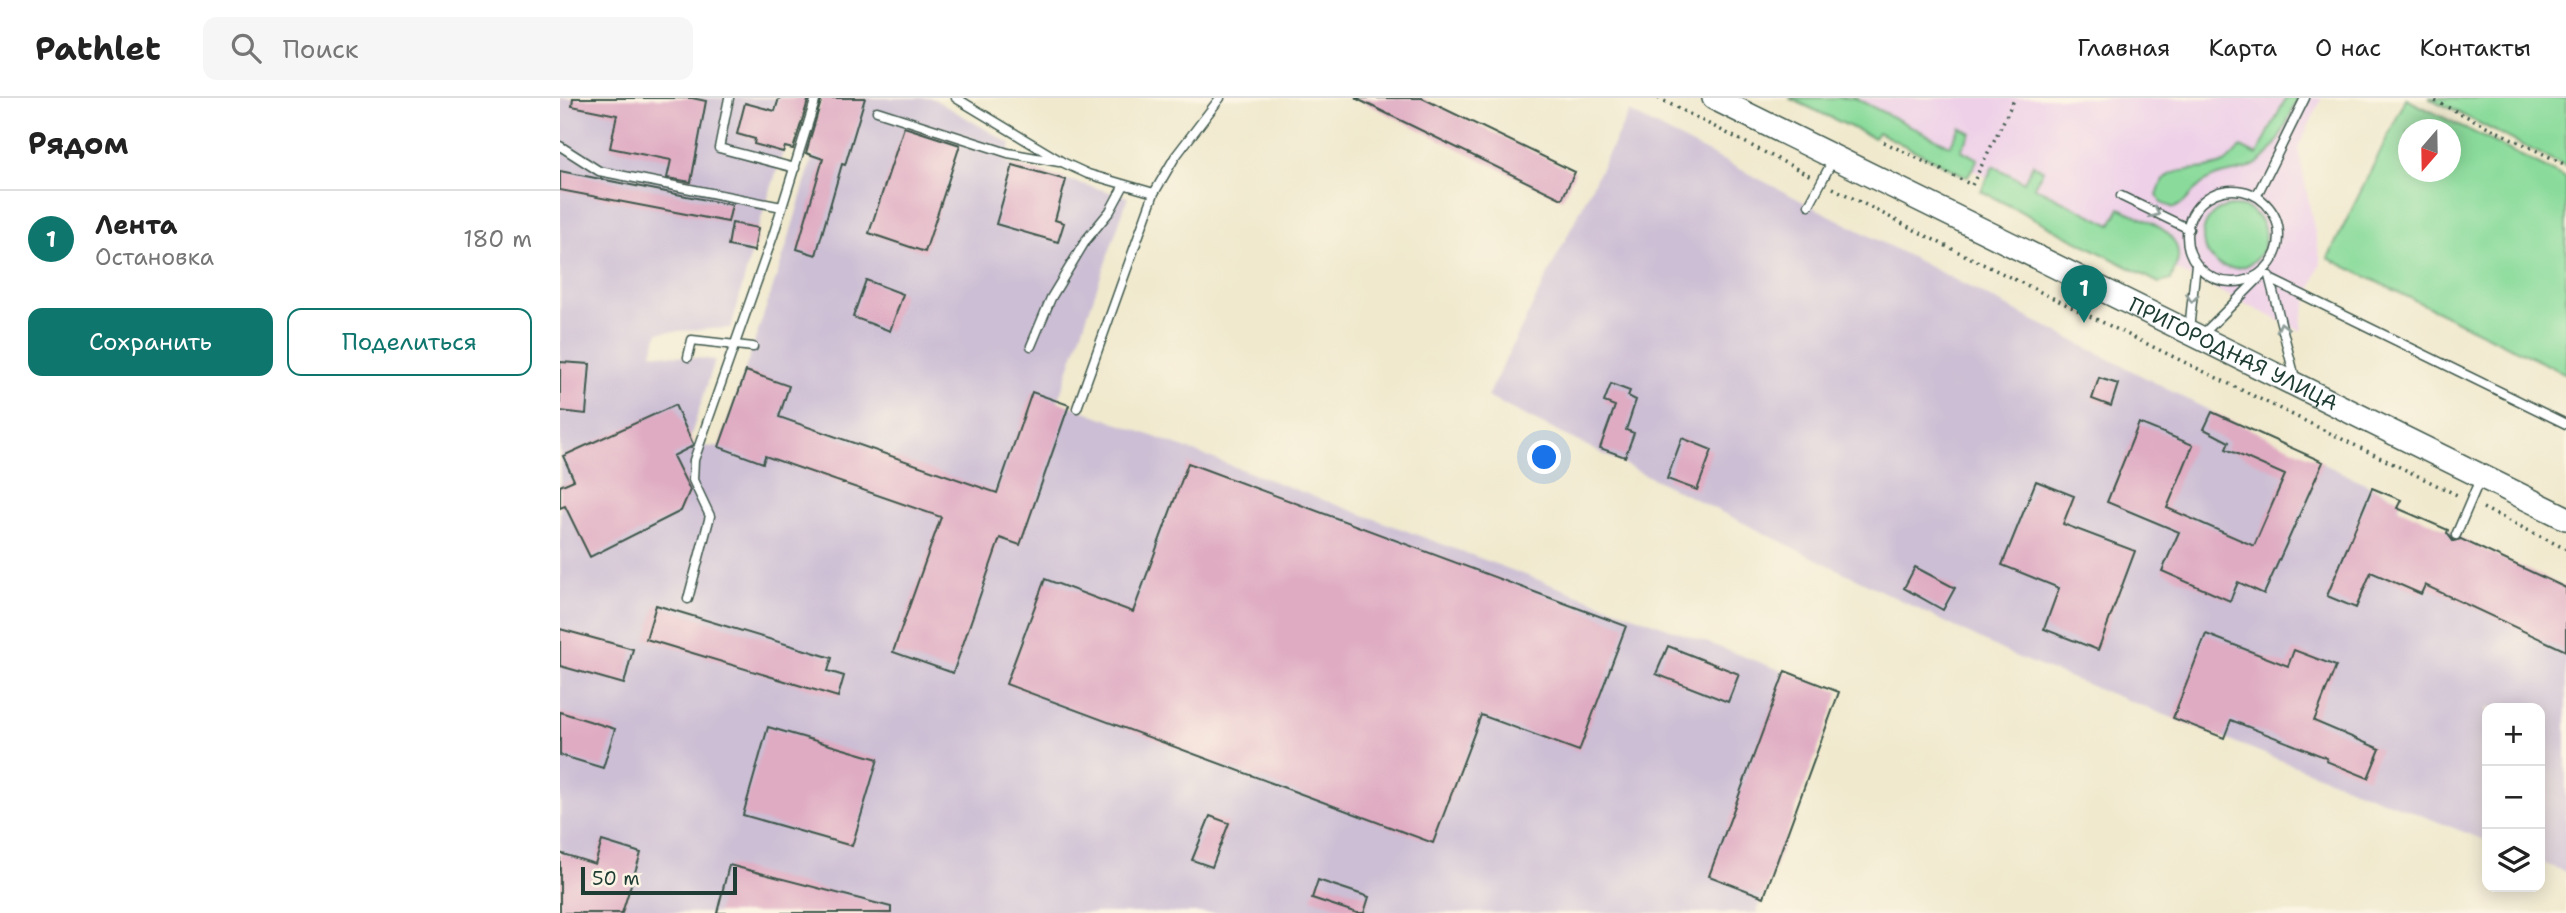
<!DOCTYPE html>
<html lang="ru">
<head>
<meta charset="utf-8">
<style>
	:root { --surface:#fff; --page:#f6f6f6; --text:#222; --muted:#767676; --line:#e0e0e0; --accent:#0f766e }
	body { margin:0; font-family:"Shantell Sans",sans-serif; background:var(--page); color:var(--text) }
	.controls { position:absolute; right:21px; bottom:21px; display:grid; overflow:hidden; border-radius:14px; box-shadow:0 4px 18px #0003 }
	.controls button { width:63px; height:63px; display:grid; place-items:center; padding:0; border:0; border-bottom:2px solid var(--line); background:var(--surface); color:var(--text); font:35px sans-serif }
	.compass { position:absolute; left:1838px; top:21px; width:63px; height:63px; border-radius:50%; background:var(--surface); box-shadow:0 4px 18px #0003; rotate:200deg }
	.scale { position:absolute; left:21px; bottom:18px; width:156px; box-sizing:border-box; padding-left:7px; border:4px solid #1f3d34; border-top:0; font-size:19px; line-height:24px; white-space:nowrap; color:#1f3d34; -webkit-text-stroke:5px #fcf5e5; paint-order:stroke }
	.you { position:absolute; left:985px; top:360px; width:24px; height:24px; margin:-18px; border:5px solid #fff; border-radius:50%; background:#1a73e8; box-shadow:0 0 0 10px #1a73e833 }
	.badge { display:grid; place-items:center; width:46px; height:46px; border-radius:50%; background:var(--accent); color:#fff; font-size:23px; font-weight:700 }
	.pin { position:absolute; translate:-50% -58px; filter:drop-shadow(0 2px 4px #0008) }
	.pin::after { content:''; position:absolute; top:37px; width:24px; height:21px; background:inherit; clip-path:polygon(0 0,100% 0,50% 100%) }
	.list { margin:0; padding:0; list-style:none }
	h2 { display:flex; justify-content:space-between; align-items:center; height:91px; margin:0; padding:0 28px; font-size:30px }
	h2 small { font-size:23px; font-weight:400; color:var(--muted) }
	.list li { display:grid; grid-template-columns:46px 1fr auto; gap:21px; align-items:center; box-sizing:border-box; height:98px; padding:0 28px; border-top:2px solid var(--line) }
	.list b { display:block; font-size:26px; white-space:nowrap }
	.list p { margin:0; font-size:23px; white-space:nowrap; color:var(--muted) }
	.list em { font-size:23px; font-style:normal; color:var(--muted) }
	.actions { display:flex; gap:14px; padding:21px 28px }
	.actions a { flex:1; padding:16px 0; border:2px solid var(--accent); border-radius:14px; text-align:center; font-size:24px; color:var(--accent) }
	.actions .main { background:var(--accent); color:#fff }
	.icon { flex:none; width:38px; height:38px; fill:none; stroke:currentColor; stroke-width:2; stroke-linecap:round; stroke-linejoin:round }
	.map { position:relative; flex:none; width:2006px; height:815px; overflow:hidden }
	header { display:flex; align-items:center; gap:42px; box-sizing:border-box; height:98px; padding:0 35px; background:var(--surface); border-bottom:2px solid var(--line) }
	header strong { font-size:33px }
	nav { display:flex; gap:38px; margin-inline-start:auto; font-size:24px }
	.search { width:490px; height:63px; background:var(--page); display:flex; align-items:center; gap:18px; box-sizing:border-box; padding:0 24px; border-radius:14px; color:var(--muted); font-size:26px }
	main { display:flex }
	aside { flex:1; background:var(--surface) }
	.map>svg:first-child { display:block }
	.built { fill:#eed0e8 }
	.industrial { fill:#ccbed4 }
	.green { fill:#8adb9b; stroke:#548c68; stroke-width:2; fill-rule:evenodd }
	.building { fill:#dfabc2 }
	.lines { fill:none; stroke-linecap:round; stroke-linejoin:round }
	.lane-casing { stroke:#3e574b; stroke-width:11 }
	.secondary-casing { stroke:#3e574b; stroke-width:26 }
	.path { stroke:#3e574b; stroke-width:3.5; stroke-dasharray:2 5; stroke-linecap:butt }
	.lane { stroke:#fff; stroke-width:8 }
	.secondary { stroke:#fff; stroke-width:23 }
	.oneway { stroke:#8f9e9a }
	.labels { text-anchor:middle; stroke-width:7; stroke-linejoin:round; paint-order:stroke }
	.street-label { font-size:21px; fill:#1f3d34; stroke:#fcf5e5 }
</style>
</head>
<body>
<header>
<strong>Pathlet</strong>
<div class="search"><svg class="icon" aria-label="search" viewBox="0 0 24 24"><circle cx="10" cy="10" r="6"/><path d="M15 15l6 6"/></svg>Поиск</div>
<nav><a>Главная</a><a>Карта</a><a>О нас</a><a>Контакты</a></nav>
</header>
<main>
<aside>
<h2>Рядом<small></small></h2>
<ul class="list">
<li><span class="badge">1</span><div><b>Лента</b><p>Остановка</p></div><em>180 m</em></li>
</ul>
<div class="actions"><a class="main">Сохранить</a><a>Поделиться</a></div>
</aside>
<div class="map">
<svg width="2006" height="815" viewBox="0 0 2006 815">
	<rect width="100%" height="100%" fill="#fcf5e5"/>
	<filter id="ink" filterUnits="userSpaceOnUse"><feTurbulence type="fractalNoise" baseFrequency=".0143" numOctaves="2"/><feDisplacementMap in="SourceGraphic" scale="14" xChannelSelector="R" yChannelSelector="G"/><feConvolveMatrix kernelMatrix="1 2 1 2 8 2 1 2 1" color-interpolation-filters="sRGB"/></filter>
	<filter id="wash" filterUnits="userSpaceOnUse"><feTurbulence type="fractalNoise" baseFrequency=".00686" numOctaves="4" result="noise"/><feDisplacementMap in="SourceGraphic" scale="28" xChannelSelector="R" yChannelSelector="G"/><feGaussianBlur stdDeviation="1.57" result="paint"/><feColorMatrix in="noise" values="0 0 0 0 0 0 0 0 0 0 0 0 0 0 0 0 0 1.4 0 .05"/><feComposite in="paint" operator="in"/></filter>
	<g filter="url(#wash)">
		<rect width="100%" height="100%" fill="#f0e9ce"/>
		<!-- built -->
		<path class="built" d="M1264,0H1762L1738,50L1761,164L1742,219L1741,233Z"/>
		<!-- industrial -->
		<path class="industrial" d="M0,0H241L198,130L171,230L98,234L92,255L155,262L130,340L134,348L159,349L225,153L270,0H372L451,46L447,65L568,99L498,303L1279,594L1197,815H0Z
			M1069,14L1652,314L1841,402L1838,411L1888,432L1905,443L2006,490V774L1980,764V610H1927V743L1454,558L927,299Z"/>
		<!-- green -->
		<path class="green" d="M1229,0H1295L1390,48L1400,29L1411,35L1401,52L1418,61L1407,79L1318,34L1314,40Z
			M1726,0H1738C1726,25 1716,59 1689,70C1673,76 1657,75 1643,85C1631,94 1629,104 1614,110L1601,105L1597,97C1606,61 1639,78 1664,65C1670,62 1676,53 1681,49L1697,57Z
			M1869,0H2006V69Z
			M1846,1L2006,80V276L1768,160ZM1848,32H1890V74H1848Z
			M1473,66L1483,72L1474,89L1551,127L1560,110C1581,121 1621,131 1618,161C1617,167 1613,175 1611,182L1599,185L1421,93L1433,68L1464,84Z
			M1643 139a31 31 0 1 1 62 0a31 31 0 1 1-62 0Z"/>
		<g id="blocks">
			<!-- building -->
			<path class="building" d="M13,0H132L146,3L131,84L107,80L111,62L50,50L57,17L12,8Z
				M219,0H249L233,51L225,49L223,54L194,46L195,41L177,36L185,5L215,13Z
				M262,0H305L285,67L282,66L256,157L237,151L263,61L246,55Z
				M795,0H862L1015,74L1002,101Z
				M344,29L400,47L365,154L309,135Z
				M453,67L506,82L495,122L504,125L498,144L436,126Z
				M0,73L172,107L168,124L0,92Z
				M172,125L198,130L194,153L168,148Z
				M306,182L343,196L330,233L293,219Z
				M0,264L30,266L26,316L0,313Z
				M186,273L229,288L219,319L437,395L472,294L509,307L460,447L440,440L393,575L333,554L381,419L205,358L203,365L159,349Z
				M1539,280L1558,286L1551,308L1532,301Z
				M1051,286L1070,293L1068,298L1076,302L1066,332L1074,335L1065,359L1040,350L1055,308L1044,304Z
				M115,307L133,346L131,349L113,358L130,392L121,413L30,459L5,408L0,410V388L14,382L3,358Z
				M1652,314L1763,364L1704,496L1678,484L1670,503L1602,473L1619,434L1547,404L1579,325L1633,347L1607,410L1694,448L1725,377L1666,351L1669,344L1644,331Z
				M1122,340L1152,352L1137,392L1107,381Z
				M628,365L1066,528L1019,653L921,617L873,745L446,586L485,481L573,514Z
				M1476,383L1514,398L1503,426L1575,453L1538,552L1484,531L1499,490L1442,467Z
				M1812,390L1841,402L1837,410L1888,432L1887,435L1893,443L1901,441L2006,490V553L1865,487L1861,496L1811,474L1796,510L1767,498Z
				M1355,469L1395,490L1383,512L1344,490Z
				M96,507L272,560L268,573L284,578L278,599L86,541Z
				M0,531L73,551L64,586L0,568Z
				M1646,536L1728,568L1734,552L1776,568L1754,623L1820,651L1808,680L1766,663L1767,660L1671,622L1664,640L1613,620Z
				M1108,548L1179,576L1168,604L1096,576Z
				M1225,573L1279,594L1204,799L1149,778Z
				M0,614L55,631L43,670L0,657Z
				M208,629L318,661L292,748L183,717Z
				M650,718L669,725L652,769L632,762Z
				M42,743L81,755L62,815H0V755L35,766Z
				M169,767L331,809V815H157Z
				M758,782L809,799L804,815H797L752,800Z"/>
		</g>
	</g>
	<g filter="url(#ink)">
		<use href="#blocks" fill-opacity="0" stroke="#3e574b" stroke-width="2"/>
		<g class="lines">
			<!-- lane casing -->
			<g class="lane-casing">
				<path id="lane" d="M169,0L159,50L235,70
					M396,0L504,65L528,76L594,95
					M317,13L448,55L499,64
					M0,48L39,73L222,109
					M1627 138a46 46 0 1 1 92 0a46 46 0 1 1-92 0Z
					M1697,97L1745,0
					M1561,98L1629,131
					M1249,107L1273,62
					M1709,178L1736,284
					M1710,181L2006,326
					M1629,232L1636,166
					M1641,238L1701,178
					M471,248L491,200L526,142L550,113L564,87
					M128,259L132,242L193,249
					M517,310L594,95L615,59L660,0
					M1896,437L1920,381
					M128,501L150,418L133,382L134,362L213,138L256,0"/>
			</g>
			<!-- secondary casing -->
			<g class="secondary-casing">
				<g id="secondary">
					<path id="s1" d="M1154,0L2006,420"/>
				</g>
			</g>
			<!-- path -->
			<path class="path" d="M1098,0L1251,78
				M1869,0L2006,67
				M1324,44L1412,87L1455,0
				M1273,90L1384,147L1897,397
				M1923,410L2006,451"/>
			<!-- lane -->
			<use href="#lane" class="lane"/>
			<!-- secondary -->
			<use href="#secondary" class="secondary"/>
		</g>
		<!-- one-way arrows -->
		<defs><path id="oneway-chevron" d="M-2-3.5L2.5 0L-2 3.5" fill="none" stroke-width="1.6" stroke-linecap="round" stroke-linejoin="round" transform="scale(1.75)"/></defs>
		<g class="oneway">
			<use href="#oneway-chevron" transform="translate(1595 115) rotate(26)"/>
			<use href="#oneway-chevron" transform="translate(1632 200) rotate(96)"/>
			<use href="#oneway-chevron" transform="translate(1722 229) rotate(-104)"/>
		</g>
	</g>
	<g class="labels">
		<!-- street labels -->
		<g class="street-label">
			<text dy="7" stroke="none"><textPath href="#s1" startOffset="579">ПРИГОРОДНАЯ УЛИЦА</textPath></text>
		</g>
	</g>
</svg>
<div class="controls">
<button>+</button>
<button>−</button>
<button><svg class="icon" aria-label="layers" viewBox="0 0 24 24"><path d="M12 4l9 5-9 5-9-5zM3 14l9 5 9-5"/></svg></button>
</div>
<svg class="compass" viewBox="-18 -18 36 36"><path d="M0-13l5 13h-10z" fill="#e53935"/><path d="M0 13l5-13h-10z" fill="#767676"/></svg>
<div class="scale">50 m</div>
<div class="you"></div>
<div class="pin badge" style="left:1524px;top:225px">1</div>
</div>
</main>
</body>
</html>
